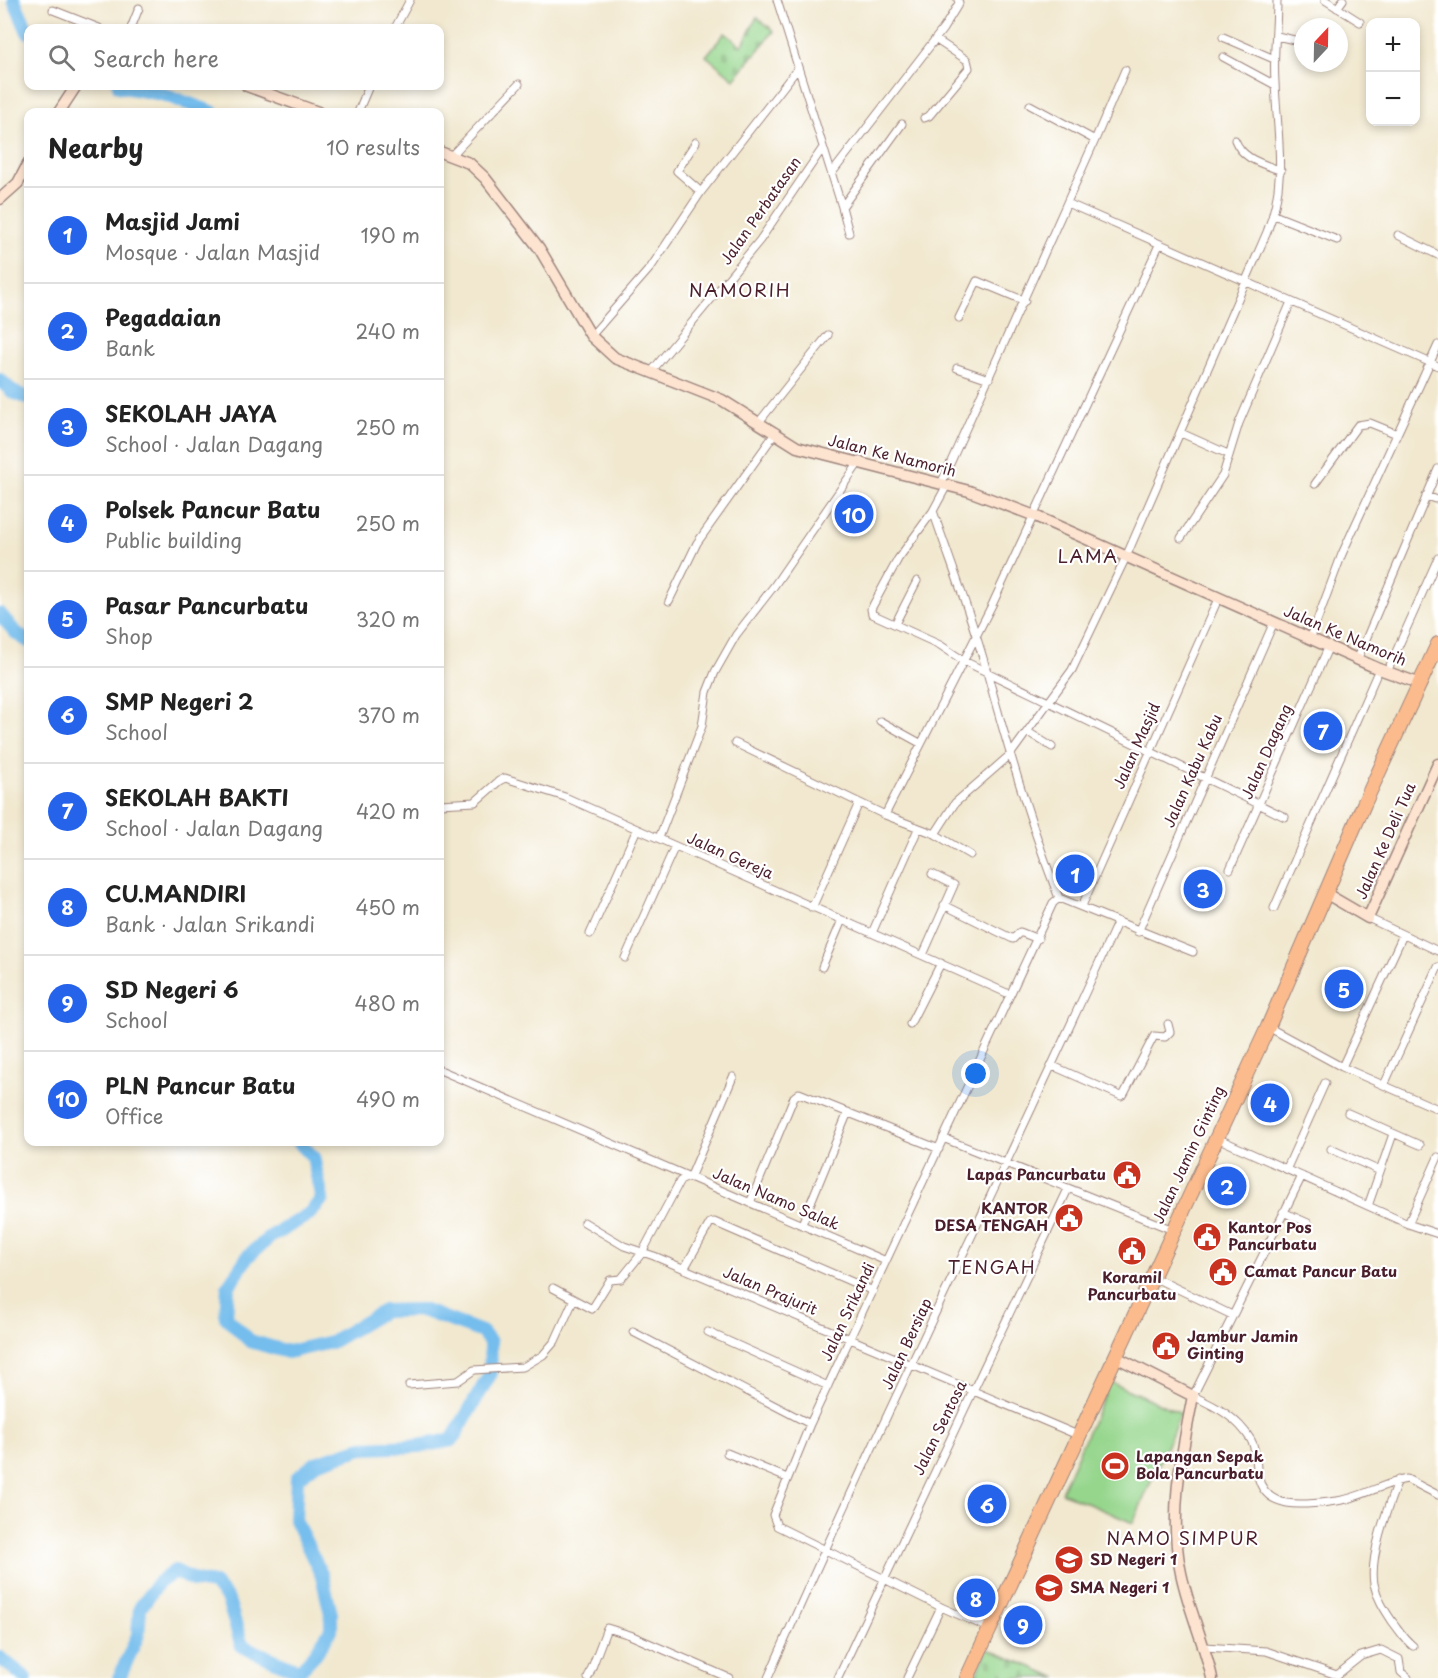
<!DOCTYPE html>
<html lang="en">
<head>
<meta charset="utf-8">
<style>
	:root { --surface:#fff; --page:#f6f6f6; --text:#222; --muted:#767676; --line:#e0e0e0; --accent:#2563eb }
	body { margin:0; font-family:"Playpen Sans",sans-serif; background:var(--page); color:var(--text) }
	.controls { position:absolute; right:18px; top:18px; display:grid; overflow:hidden; border-radius:12px; box-shadow:0 3px 9px #0003 }
	.controls button { width:54px; height:54px; display:grid; place-items:center; padding:0; border:0; border-bottom:2px solid var(--line); background:var(--surface); color:var(--text); font:30px sans-serif }
	.compass { position:absolute; left:1294px; top:18px; width:54px; height:54px; border-radius:50%; background:var(--surface); box-shadow:0 3px 9px #0003; rotate:22deg }
	.you { position:absolute; left:976px; top:1074px; width:21px; height:21px; margin:-15px; border:4px solid #fff; border-radius:50%; background:#1a73e8; box-shadow:0 0 0 9px #1a73e833 }
	.badge { display:grid; place-items:center; width:39px; height:39px; border-radius:50%; background:var(--accent); color:#fff; font-size:20px; font-weight:700 }
	.pin { position:absolute; translate:-50% -50%; border:3px solid #fff; box-shadow:0 2px 6px #0006 }
	.list { margin:0; padding:0; list-style:none }
	h2 { display:flex; justify-content:space-between; align-items:center; height:78px; margin:0; padding:0 24px; font-size:26px }
	h2 small { font-size:20px; font-weight:400; color:var(--muted) }
	.list li { display:grid; grid-template-columns:39px 1fr auto; gap:18px; align-items:center; box-sizing:border-box; height:96px; padding:0 24px; border-top:2px solid var(--line) }
	.list b { display:block; font-size:22px; white-space:nowrap }
	.list p { margin:0; font-size:20px; white-space:nowrap; color:var(--muted) }
	.list em { font-size:20px; font-style:normal; color:var(--muted) }
	.icon { flex:none; width:33px; height:33px; fill:none; stroke:currentColor; stroke-width:2; stroke-linecap:round; stroke-linejoin:round }
	.map { position:relative; flex:none; width:1438px; height:1678px; overflow:hidden }
	.search { position:absolute; background:var(--surface); box-shadow:0 3px 9px #0003; left:24px; top:24px; width:420px; height:66px; display:flex; align-items:center; gap:15px; box-sizing:border-box; padding:0 21px; border-radius:12px; color:var(--muted); font-size:22px }
	.panel { position:absolute; background:var(--surface); box-shadow:0 3px 9px #0003; left:24px; top:108px; width:420px; height:1038px; border-radius:12px }
	.map>svg:first-child { display:block }
	.cemetery { fill:url(#cemetery-stones); stroke:#707a5c; stroke-width:1.5 }
	.pitch { fill:#95d68c; stroke:#707a5c; stroke-width:1.5 }
	.lines { fill:none; stroke-linecap:round; stroke-linejoin:round }
	.river { stroke:#75bded; stroke-width:14 }
	.street-casing { stroke:#9e847d; stroke-width:9 }
	.secondary-casing { stroke:#9e847d; stroke-width:13 }
	.highway-casing { stroke:#9e847d; stroke-width:16 }
	.street { stroke:#fff; stroke-width:7 }
	.secondary { stroke:#fde4d1; stroke-width:10 }
	.highway { stroke:#fbbb8d; stroke-width:14 }
	.labels { text-anchor:middle; stroke-width:4.5; stroke-linejoin:round; paint-order:stroke }
	.street-label { font-size:15px; fill:#4a1f2b; stroke:#fff }
	.poi-label { font-size:15px; font-weight:bold; fill:#4a1f2b; stroke:#fff; text-anchor:start }
	.quarter-label { font-size:18px; letter-spacing:1.5px; fill:#4a1f2b; stroke:#fff }
</style>
</head>
<body>
<div class="map">
<svg width="1438" height="1678" viewBox="0 0 1438 1678">
	<defs>
		<pattern id="cemetery-stones" width="16" height="16" patternUnits="userSpaceOnUse" patternTransform="scale(1.5)"><rect width="16" height="16" fill="#95d68c"/><path d="M2 7V4a2 2 0 0 1 4 0v3zM10 15v-3a2 2 0 0 1 4 0v3z" fill="#82b779"/></pattern>
	</defs>
	<rect width="100%" height="100%" fill="#fff"/>
	<filter id="ink" filterUnits="userSpaceOnUse"><feTurbulence type="fractalNoise" baseFrequency=".0167" numOctaves="2"/><feDisplacementMap in="SourceGraphic" scale="12" xChannelSelector="R" yChannelSelector="G"/><feConvolveMatrix kernelMatrix="1 2 1 2 8 2 1 2 1" color-interpolation-filters="sRGB"/></filter>
	<filter id="wash" filterUnits="userSpaceOnUse"><feTurbulence type="fractalNoise" baseFrequency=".008" numOctaves="4" result="noise"/><feDisplacementMap in="SourceGraphic" scale="24" xChannelSelector="R" yChannelSelector="G"/><feGaussianBlur stdDeviation="1.35" result="paint"/><feColorMatrix in="noise" values="0 0 0 0 0 0 0 0 0 0 0 0 0 0 0 0 0 1.4 0 .05"/><feComposite in="paint" operator="in"/></filter>
	<g filter="url(#wash)">
		<rect width="100%" height="100%" fill="#f1e8cf"/>
		<!-- cemetery -->
		<path class="cemetery" d="M757,17L774,31L734,79L706,56L725,33L742,46Z
			M988,1649L1058,1678H975Z"/>
		<!-- pitch -->
		<path class="pitch" d="M1110,1382L1181,1413L1133,1523L1061,1492Z"/>
		<g class="lines">
			<!-- river -->
			<path class="river" d="M14,0L28,32
				M119,86L162,94L212,112
				M0,380L13,392L28,398
				M0,614L15,632L28,641
				M0,1658L26,1678
				M119,1678L138,1635L140,1608L158,1583L175,1571L195,1581L214,1584L228,1600L242,1646L299,1671L315,1654L331,1630V1614L322,1576L295,1520L297,1478L316,1463L362,1448L419,1446L452,1440L491,1373L490,1342L482,1332L422,1310L384,1311L331,1342L288,1352L250,1341L226,1317L228,1287L248,1256L270,1237L309,1214L322,1199L313,1157L299,1142"/>
		</g>
	</g>
	<g filter="url(#ink)">
		<g class="lines">
			<!-- street casing -->
			<g class="street-casing">
				<path id="street" d="M777,0L842,207L902,124
					M1325,0L1360,22
					M1337,8L1343,0
					M53,10L99,28
					M131,28L139,8
					M395,28L410,0
					M1277,36L1303,42
					M1223,37L1274,59
					M1223,57L1275,85
					M358,112L369,86
					M924,118L929,116L969,68L967,60L935,39
					M1095,140L1125,70
					M1235,140C1243,160 1262,163 1281,171
					M696,142L677,171L701,192
					M452,155L519,84
					M832,173L943,29L959,3L958,0
					M1067,203L1438,366
					M842,207L849,233
					M1274,215L1337,240
					M1398,235L1438,255
					M959,318L977,281L1025,301
					M591,336L651,267L701,192L798,68
					M957,368L989,379
					M651,372L760,240L822,149
					M759,422L828,335
					M1181,433L1228,454
					M941,484L1095,140L1030,105
					M1315,484L1358,425L1370,423L1397,434
					M947,485L933,511L898,559L871,609L872,614L940,645L964,661L1285,817
					M1426,496L1435,499
					M933,511C951,564 972,617 987,672C1008,749 1030,824 1059,898L1193,952
					M1181,538L1223,475L1239,423L1291,302
					M669,601L697,543L776,432
					M895,624L917,581
					M1311,637L1342,554L1438,345
					M1358,658L1438,469
					M1387,672L1438,558
					M880,721L920,743
					M1028,732L1052,747
					M735,743L885,815L935,834L970,855
					M440,804L475,802L499,781L505,778L565,797L1009,994
					M885,815L993,603L1159,245
					M935,834L955,803L1010,755L1072,670L1126,557L1267,232C1288,179 1277,136 1275,82C1273,55 1277,28 1277,0
					M659,838L702,726L707,692L715,672L736,635L774,586L860,461
					M1230,869L1329,646
					M944,905L1013,939L1020,932L1038,939
					M1082,906L1218,599
					M812,908L859,803
					M1274,908L1379,669
					M1368,918L1438,951
					M1138,932L1274,622
					M872,933L918,829
					M590,934L637,829
					M923,955L954,885L932,874
					M625,958L675,846
					M822,967L842,920
					M910,1024L941,963
					M1268,1027L1342,1067L1438,1109
					M1053,1066L1121,1096L1124,1094L1154,1036L1165,1037L1170,1032L1168,1024
					M1342,1067L1403,935
					M440,1070L886,1261
					M1384,1085L1438,967
					M1348,1113L1420,1145
					M943,1138L1173,1230
					M1217,1138L1408,1224L1438,1157
					M1331,1149L1380,1171
					M1287,1168L1325,1083
					M1302,1176L1193,1396C1217,1407 1237,1417 1251,1440C1257,1450 1256,1465 1258,1476C1266,1513 1309,1504 1337,1501C1361,1498 1383,1483 1407,1479L1438,1495
					M690,1178L733,1077
					M750,1203L794,1097L799,1093L939,1149
					M1368,1206L1393,1134
					M1283,1212L1308,1223
					M584,1222L624,1246L654,1256L1080,1436
					M802,1224L848,1112
					M1408,1224L1438,1234
					M684,1269L710,1223L714,1222L873,1291
					M1153,1277L1232,1315
					M553,1288L592,1309L610,1280L621,1279L642,1253L680,1181L688,1177
					M633,1332L810,1424
					M708,1332L828,1386
					M409,1385L458,1381L474,1370L523,1367L543,1355L555,1341L574,1299
					M727,1453L787,1478
					M1398,1480C1388,1507 1369,1556 1374,1584C1377,1598 1384,1609 1392,1621C1399,1630 1404,1639 1413,1646
					M991,1629L941,1607L777,1526L773,1515L810,1424L1053,903L1059,898
					M1205,1647L1266,1651L1337,1675L1361,1656L1381,1650L1399,1659L1401,1672L1408,1678
					M588,1678L607,1628L630,1635L729,1678
					M768,1678C879,1424 1003,1176 1117,923
					M838,1678L1068,1189
					M907,1678L941,1607"/>
			</g>
			<!-- secondary casing -->
			<g class="secondary-casing">
				<path id="secondary" d="M247,86L318,112
					M59,112L76,86
					M440,152L469,163L485,178L539,248L591,336L615,358L722,400L797,447L969,491L1035,516L1379,669L1421,684
					M0,199L18,183L28,164
					M1325,893L1368,918L1438,764
					M1116,1357L1193,1396C1182,1453 1169,1510 1180,1568C1187,1606 1204,1641 1212,1678"/>
			</g>
			<!-- highway casing -->
			<g class="highway-casing">
				<path id="highway" d="M967,1678L1268,1027L1364,804L1438,644"/>
			</g>
			<!-- street -->
			<use href="#street" class="street"/>
			<!-- secondary -->
			<use href="#secondary" class="secondary"/>
			<!-- highway -->
			<use href="#highway" class="highway"/>
		</g>
	</g>
	<!-- icons -->
	<defs>
		<g id="civic-disc" transform="scale(1.5)"><circle r="9.5" fill="#c8321e" stroke="#fff"/><path d="M-.6-6.5H3V-4.5H.6V-3L4-1V1h2V6H-6V1h2V-1L-.6-3ZM-1.2 2.5V6h2.4V2.5Z" fill="#fff"/></g>
		<g id="stadium-disc" transform="scale(1.5)"><circle r="9.5" fill="#c8321e" stroke="#fff"/><path d="M0-5a6.5 5 0 1 0 0 10a6.5 5 0 1 0 0-10ZM-3.5-1.8h7v3.6h-7Z" fill="#fff"/></g>
		<g id="school-disc" transform="scale(1.5)"><circle r="9.5" fill="#c8321e" stroke="#fff"/><path d="M0-5L7-2L0 1L-7-2ZM-4 1L0 2.5L4 1V4Q0 6-4 4Z" fill="#fff"/></g>
	</defs>
	<g fill-rule="evenodd">
		<use href="#civic-disc" x="1127" y="1175"/>
		<use href="#civic-disc" x="1069" y="1218"/>
		<use href="#civic-disc" x="1207" y="1237"/>
		<use href="#civic-disc" x="1132" y="1251"/>
		<use href="#civic-disc" x="1223" y="1272"/>
		<use href="#civic-disc" x="1166" y="1346"/>
		<use href="#stadium-disc" x="1115" y="1466"/>
		<use href="#school-disc" x="1069" y="1560"/>
		<use href="#school-disc" x="1049" y="1588"/>
	</g>
	<g class="labels">
		<!-- street labels -->
		<g class="street-label">
			<text transform="translate(761 211) rotate(-55)" y="5">Jalan Perbatasan</text>
			<text transform="translate(892 456) rotate(14)" y="5">Jalan Ke Namorih</text>
			<text transform="translate(1345 636) rotate(23)" y="5">Jalan Ke Namorih</text>
			<text transform="translate(1137 746) rotate(-66)" y="5">Jalan Masjid</text>
			<text transform="translate(1267 752) rotate(-66)" y="5">Jalan Dagang</text>
			<text transform="translate(1193 771) rotate(-66)" y="5">Jalan Kabu Kabu</text>
			<text transform="translate(1386 841) rotate(-66)" y="5">Jalan Ke Deli Tua</text>
			<text transform="translate(730 856) rotate(24)" y="5">Jalan Gereja</text>
			<text transform="translate(1189 1155) rotate(-65)" y="5">Jalan Jamin Ginting</text>
			<text transform="translate(776 1199) rotate(23)" y="5">Jalan Namo Salak</text>
			<text transform="translate(770 1291) rotate(23)" y="5">Jalan Prajurit</text>
			<text transform="translate(848 1312) rotate(-65)" y="5">Jalan Srikandi</text>
			<text transform="translate(907 1344) rotate(-65)" y="5">Jalan Bersiap</text>
			<text transform="translate(940 1428) rotate(-64)" y="5">Jalan Sentosa</text>
		</g>
		<!-- poi labels -->
		<g class="poi-label">
			<text x="1106" y="1180" text-anchor="end">Lapas Pancurbatu</text>
			<text x="1048" y="1214" text-anchor="end">KANTOR<tspan x="1048" dy="17">DESA TENGAH</tspan></text>
			<text x="1228" y="1233">Kantor Pos<tspan x="1228" dy="17">Pancurbatu</tspan></text>
			<text x="1244" y="1277">Camat Pancur Batu</text>
			<text x="1132" y="1283" text-anchor="middle">Koramil<tspan x="1132" dy="17">Pancurbatu</tspan></text>
			<text x="1187" y="1342">Jambur Jamin<tspan x="1187" dy="17">Ginting</tspan></text>
			<text x="1136" y="1462">Lapangan Sepak<tspan x="1136" dy="17">Bola Pancurbatu</tspan></text>
			<text x="1090" y="1565">SD Negeri 1</text>
			<text x="1070" y="1593">SMA Negeri 1</text>
		</g>
		<!-- quarter labels -->
		<g class="quarter-label">
			<text x="740" y="297">NAMORIH</text>
			<text x="1088" y="563">LAMA</text>
			<text x="992" y="1274">TENGAH</text>
			<text x="1183" y="1545">NAMO SIMPUR</text>
		</g>
	</g>
</svg>
<div class="controls">
<button>+</button>
<button>−</button>
</div>
<svg class="compass" viewBox="-18 -18 36 36"><path d="M0-13l5 13h-10z" fill="#e53935"/><path d="M0 13l5-13h-10z" fill="#767676"/></svg>
<div class="you"></div>
<div class="pin badge" style="left:1075px;top:874px">1</div>
<div class="pin badge" style="left:1227px;top:1186px">2</div>
<div class="pin badge" style="left:1203px;top:889px">3</div>
<div class="pin badge" style="left:1270px;top:1103px">4</div>
<div class="pin badge" style="left:1344px;top:989px">5</div>
<div class="pin badge" style="left:987px;top:1504px">6</div>
<div class="pin badge" style="left:1323px;top:731px">7</div>
<div class="pin badge" style="left:976px;top:1598px">8</div>
<div class="pin badge" style="left:1023px;top:1625px">9</div>
<div class="pin badge" style="left:854px;top:514px">10</div>
<div class="search"><svg class="icon" aria-label="search" viewBox="0 0 24 24"><circle cx="10" cy="10" r="6"/><path d="M15 15l6 6"/></svg>Search here</div>
<section class="panel">
<h2>Nearby<small>10 results</small></h2>
<ul class="list">
<li><span class="badge">1</span><div><b>Masjid Jami</b><p>Mosque · Jalan Masjid</p></div><em>190 m</em></li>
<li><span class="badge">2</span><div><b>Pegadaian</b><p>Bank</p></div><em>240 m</em></li>
<li><span class="badge">3</span><div><b>SEKOLAH JAYA</b><p>School · Jalan Dagang</p></div><em>250 m</em></li>
<li><span class="badge">4</span><div><b>Polsek Pancur Batu</b><p>Public building</p></div><em>250 m</em></li>
<li><span class="badge">5</span><div><b>Pasar Pancurbatu</b><p>Shop</p></div><em>320 m</em></li>
<li><span class="badge">6</span><div><b>SMP Negeri 2</b><p>School</p></div><em>370 m</em></li>
<li><span class="badge">7</span><div><b>SEKOLAH BAKTI</b><p>School · Jalan Dagang</p></div><em>420 m</em></li>
<li><span class="badge">8</span><div><b>CU.MANDIRI</b><p>Bank · Jalan Srikandi</p></div><em>450 m</em></li>
<li><span class="badge">9</span><div><b>SD Negeri 6</b><p>School</p></div><em>480 m</em></li>
<li><span class="badge">10</span><div><b>PLN Pancur Batu</b><p>Office</p></div><em>490 m</em></li>
</ul>
</section>
</div>
</body>
</html>
